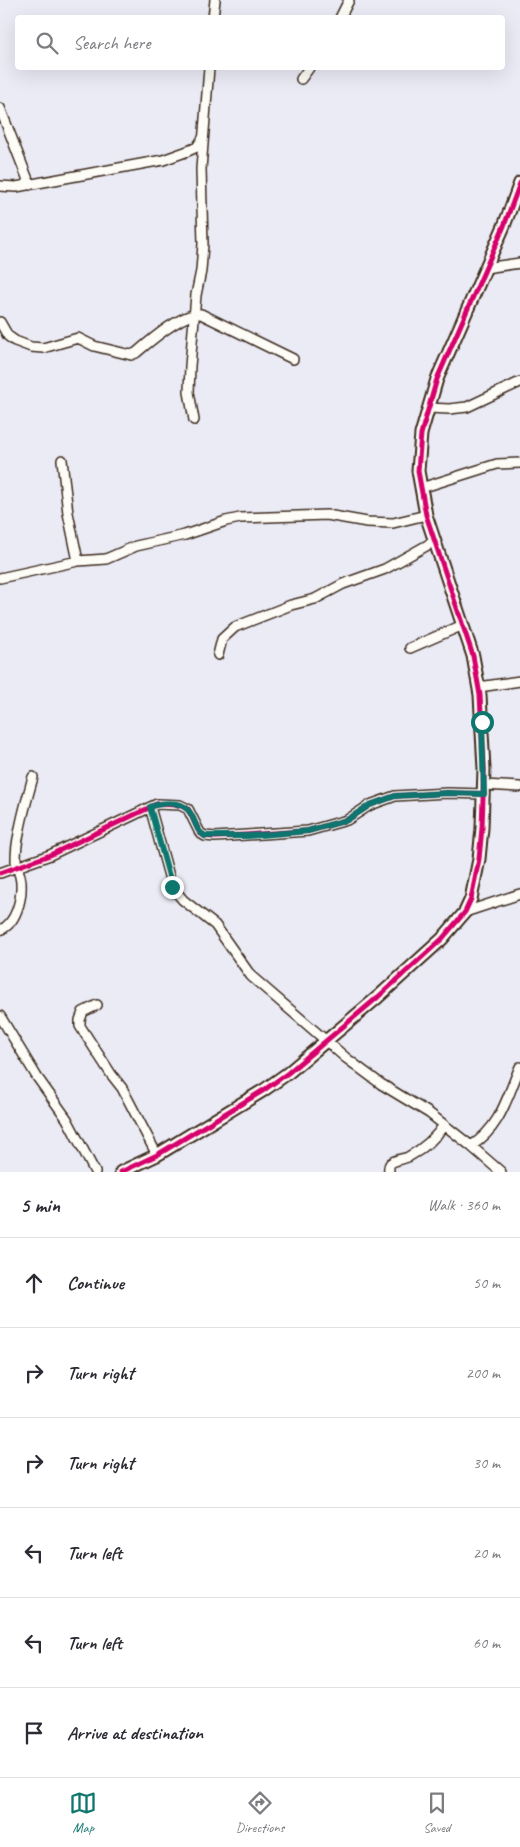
<!DOCTYPE html>
<html lang="en">
<head>
<meta charset="utf-8">
<style>
	:root { --surface:#fff; --page:#f2f2f3; --text:#2b2b33; --muted:#7c7c81; --line:#e1e1e2; --accent:#0f766e }
	body { margin:0; font-family:Caveat,sans-serif; background:var(--page); color:var(--text) }
	.stop { position:absolute; width:15px; height:15px; margin:-11px; border:4px solid #0f766e; border-radius:50%; background:#fff }
	.stop.end { background:#0f766e; border-color:#fff; box-shadow:0 1px 5px #0008 }
	.list { margin:0; padding:0; list-style:none }
	h2 { display:flex; justify-content:space-between; align-items:center; height:65px; margin:0; padding:0 20px; font-size:21px }
	h2 small { font-size:16px; font-weight:400; color:var(--muted) }
	.list li { display:grid; grid-template-columns:32px 1fr auto; gap:15px; align-items:center; box-sizing:border-box; height:90px; padding:0 20px; border-top:1px solid var(--line) }
	.list b { display:block; font-size:19px; white-space:nowrap }
	.list em { font-size:16px; font-style:normal; color:var(--muted) }
	.icon { flex:none; width:28px; height:28px; fill:none; stroke:currentColor; stroke-width:2; stroke-linecap:round; stroke-linejoin:round }
	.map { position:relative; flex:none; width:520px; height:1172px; overflow:hidden }
	.search { position:absolute; background:var(--surface); box-shadow:0 5px 20px #0002; left:15px; right:15px; top:15px; height:55px; display:flex; align-items:center; gap:12px; box-sizing:border-box; padding:0 18px; border-radius:5px; color:var(--muted); font-size:19px }
	.sheet { height:605px; background:var(--surface) }
	nav { display:flex; justify-content:space-around; align-items:center; box-sizing:border-box; height:70px; border-top:1px solid var(--line); background:var(--surface); font-size:14px; color:var(--muted) }
	nav a { display:grid; justify-items:center; gap:2px }
	nav .on { color:var(--accent) }
	.map>svg:first-child { display:block }
	.lines { fill:none; stroke-linecap:round; stroke-linejoin:round }
	.street-casing { stroke:#3b2a1e; stroke-width:12 }
	.secondary-casing { stroke:#3b2a1e; stroke-width:15 }
	.street { stroke:#fdfcf7; stroke-width:9 }
	.secondary { stroke:#fdfcf7; stroke-width:11 }
	.cycleway-casing { stroke:#fdfcf7; stroke-width:8 }
	.cycleway { stroke:#d6006c; stroke-width:5 }
	.route { stroke:#0f766e; stroke-width:6 }
</style>
</head>
<body>
<div class="map">
<svg width="520" height="1172" viewBox="0 0 520 1172">
	<rect width="100%" height="100%" fill="#ebebf6"/>
	<filter id="ink" filterUnits="userSpaceOnUse"><feTurbulence type="fractalNoise" baseFrequency=".02" numOctaves="2"/><feDisplacementMap in="SourceGraphic" scale="10" xChannelSelector="R" yChannelSelector="G"/><feConvolveMatrix kernelMatrix="1 2 1 2 8 2 1 2 1" color-interpolation-filters="sRGB"/></filter>
	<g filter="url(#ink)">
		<g class="lines">
			<!-- street casing -->
			<g class="street-casing">
				<path id="street" d="M213,18L215,0
					M340,18L349,0
					M301,79L309,68
					M0,108L30,185
					M0,186L16,187L163,160L188,151L197,147L203,138
					M485,268L520,263
					M0,322L8,336L15,341L31,347L43,348L78,338L94,346L131,355L136,353C150,341 183,312 201,314L293,359
					M428,408L449,409L467,407L520,382
					M194,420L189,392L190,366L196,295L201,271L203,244L201,169L209,68
					M62,460L68,513L78,561
					M421,488L497,464L520,463
					M0,578L78,561L106,559L136,546L185,535L226,521L240,518L327,515L367,522L393,523L426,515
					M410,648L463,625
					M218,655L222,639L235,627L291,605L315,599L343,584L385,569L433,542
					M479,687L520,681
					M484,785L520,787
					M150,807L172,887L183,900L215,925L251,976L346,1058L381,1084L429,1113L471,1146L501,1172
					M0,873L50,855L157,804L180,805L188,809L200,833L205,836L215,837L308,831L347,820L370,805L395,796L447,793L484,794
					M465,912L520,894
					M0,930C16,924 22,899 21,883C21,876 17,869 16,861C16,852 17,842 19,834C22,815 28,796 33,777
					M97,1005L83,1012L80,1020V1026L111,1074L122,1088L157,1155
					M0,1016L37,1077L67,1119L95,1172
					M471,1146C501,1127 507,1097 520,1067
					M389,1172C389,1169 388,1167 390,1164C393,1160 404,1159 408,1157C423,1149 435,1139 444,1125"/>
			</g>
			<!-- secondary casing -->
			<g class="secondary-casing">
				<path id="secondary" d="M121,1172L157,1155L264,1090L288,1073L378,997L442,939L465,912L471,899L479,859L482,828L484,769L480,695L473,656L426,515L418,471L421,434L437,379L504,226L520,183"/>
			</g>
			<!-- street -->
			<use href="#street" class="street"/>
			<!-- secondary -->
			<use href="#secondary" class="secondary"/>
			<!-- cycleway casing -->
			<g class="cycleway-casing">
				<path id="cycleway" d="M0,873L50,855L157,804L180,805L188,809L200,833L205,836L215,837L308,831L347,820L370,805L395,796L447,793L484,794
					M121,1172L157,1155L264,1090L288,1073L378,997L442,939L465,912L471,899L479,859L482,828L484,769L480,695L473,656L426,515L418,471L421,434L437,379L504,226L520,183"/>
			</g>
			<!-- cycleway -->
			<use href="#cycleway" class="cycleway"/>
		</g>
	</g>
	<g class="lines" filter="url(#ink)">
		<!-- route -->
		<path class="route" d="M172,887L150,807C160,803 180,800 188,810C196,818 194,830 205,836H248L308,831L347,820L370,805L395,796L447,793L484,794L482,722"/>
	</g>
</svg>
<div class="stop" style="left:482px;top:722px"></div>
<div class="stop end" style="left:172px;top:887px"></div>
<div class="search"><svg class="icon" aria-label="search" viewBox="0 0 24 24"><circle cx="10" cy="10" r="6"/><path d="M15 15l6 6"/></svg>Search here</div>
</div>
<section class="sheet">
<h2>5 min<small>Walk · 360 m</small></h2>
<ul class="list">
<li><svg class="icon" aria-label="ahead" viewBox="0 0 24 24"><path d="M12 20V5M6 11l6-6 6 6"/></svg><div><b>Continue</b></div><em>50 m</em></li>
<li><svg class="icon" aria-label="right" viewBox="0 0 24 24"><path d="M7 20v-9h11M14 6l5 5-5 5"/></svg><div><b>Turn right</b></div><em>200 m</em></li>
<li><svg class="icon" aria-label="right" viewBox="0 0 24 24"><path d="M7 20v-9h11M14 6l5 5-5 5"/></svg><div><b>Turn right</b></div><em>30 m</em></li>
<li><svg class="icon" aria-label="left" viewBox="0 0 24 24"><path d="M17 20v-9H6M10 6l-5 5 5 5"/></svg><div><b>Turn left</b></div><em>20 m</em></li>
<li><svg class="icon" aria-label="left" viewBox="0 0 24 24"><path d="M17 20v-9H6M10 6l-5 5 5 5"/></svg><div><b>Turn left</b></div><em>60 m</em></li>
<li><svg class="icon" aria-label="arrive" viewBox="0 0 24 24"><path d="M6 21V4h12l-3 4 3 4H6"/></svg><div><b>Arrive at destination</b></div></li>
</ul>
</section>
<nav>
<a class="on"><svg class="icon" aria-label="map" viewBox="0 0 24 24"><path d="M3 6l6-2 6 2 6-2v14l-6 2-6-2-6 2zM9 4v14M15 6v14"/></svg>Map</a>
<a><svg class="icon" aria-label="directions" viewBox="0 0 24 24"><path d="M12 3l9 9-9 9-9-9zM9 14v-3h6M13 9l2 2-2 2"/></svg>Directions</a>
<a><svg class="icon" aria-label="saved" viewBox="0 0 24 24"><path d="M7 4h10v16l-5-4-5 4z"/></svg>Saved</a>
</nav>
</body>
</html>
